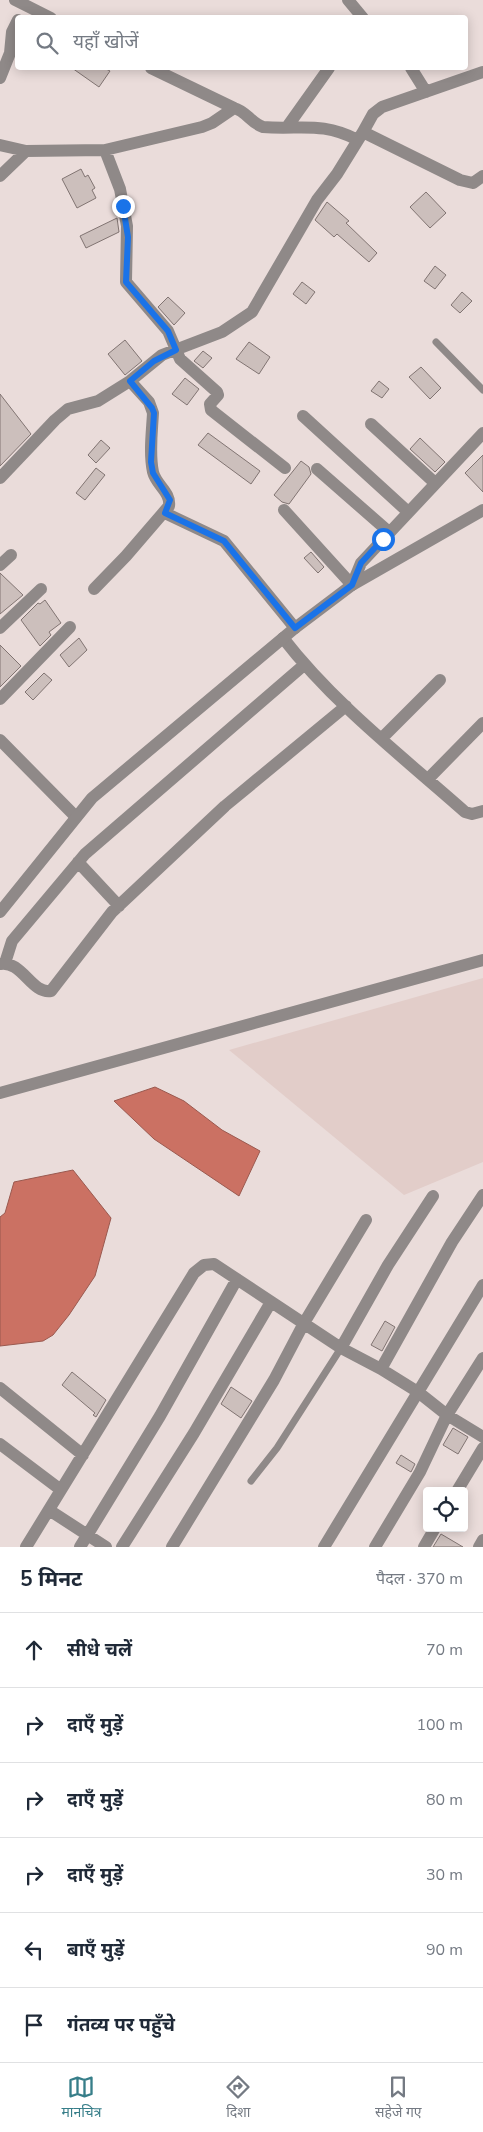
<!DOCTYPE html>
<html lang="hi">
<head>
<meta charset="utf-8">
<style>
	:root { --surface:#fff; --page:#f2f2f3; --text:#1f2937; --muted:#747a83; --line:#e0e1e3; --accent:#377e89 }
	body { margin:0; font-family:"Nunito Sans","Noto Sans Devanagari",sans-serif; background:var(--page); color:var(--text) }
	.controls { position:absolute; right:15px; bottom:15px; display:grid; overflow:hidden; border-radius:5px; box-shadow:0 2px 12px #0003 }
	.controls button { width:45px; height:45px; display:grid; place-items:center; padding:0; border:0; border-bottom:1px solid var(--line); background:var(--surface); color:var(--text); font:25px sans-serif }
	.stop { position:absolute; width:15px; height:15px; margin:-11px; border:4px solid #1a73e8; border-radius:50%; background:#fff }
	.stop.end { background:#1a73e8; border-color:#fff; box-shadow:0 1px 5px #0008 }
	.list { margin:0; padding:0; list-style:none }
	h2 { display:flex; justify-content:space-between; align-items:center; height:65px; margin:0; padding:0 20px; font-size:21px }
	h2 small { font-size:16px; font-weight:400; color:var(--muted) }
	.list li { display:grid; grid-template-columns:32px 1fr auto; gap:15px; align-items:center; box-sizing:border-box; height:75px; padding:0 20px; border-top:1px solid var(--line) }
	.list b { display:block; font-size:19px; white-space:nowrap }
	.list em { font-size:16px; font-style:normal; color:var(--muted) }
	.icon { flex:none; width:28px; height:28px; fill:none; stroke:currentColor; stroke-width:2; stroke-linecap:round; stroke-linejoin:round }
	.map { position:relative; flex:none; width:483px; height:1547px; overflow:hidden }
	.search { position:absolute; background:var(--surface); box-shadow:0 2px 12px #0003; left:15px; right:15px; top:15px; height:55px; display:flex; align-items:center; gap:12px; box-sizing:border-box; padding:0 18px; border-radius:5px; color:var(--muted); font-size:19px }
	.sheet { height:515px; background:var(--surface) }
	nav { display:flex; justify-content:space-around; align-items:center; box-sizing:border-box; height:70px; border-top:1px solid var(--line); background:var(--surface); font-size:14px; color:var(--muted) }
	nav a { display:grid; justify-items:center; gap:2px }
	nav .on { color:var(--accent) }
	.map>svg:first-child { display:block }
	.built { fill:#e2cdc9 }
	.water { fill:#cb7163; stroke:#9a594f }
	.building { fill:#ccbfbc; stroke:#817472 }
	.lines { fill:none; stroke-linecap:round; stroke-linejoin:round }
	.service { stroke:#8f8988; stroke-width:7 }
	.minor { stroke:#8f8988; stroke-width:12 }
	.tertiary { stroke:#8f8988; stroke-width:12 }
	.route { stroke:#1a73e8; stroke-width:6 }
</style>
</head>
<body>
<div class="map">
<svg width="483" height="1547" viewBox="0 0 483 1547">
	<rect width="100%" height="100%" fill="#eadcda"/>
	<!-- built -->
	<path class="built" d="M483,978V1162L404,1195L229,1050Z"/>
	<!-- water -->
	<path class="water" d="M155,1087L184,1101L222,1130L260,1151L239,1196L154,1139L114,1101Z
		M73,1170L111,1218L95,1276L69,1315L53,1335L43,1341L0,1346V1217L5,1213L14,1182Z"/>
	<!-- building -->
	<path class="building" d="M72,68H104L110,71L99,87Z
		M81,169L85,177L88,175L95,188L92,190L96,198L77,208L62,179Z
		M426,192L446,213L430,228L410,207Z
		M327,202L349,221L346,223L377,253L369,262L337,234L334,237L315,220Z
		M117,218L119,232L86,248L80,236Z
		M435,266L446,275L435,289L424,281Z
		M302,282L315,292L306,304L293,294Z
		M462,292L472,301L460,313L451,305Z
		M168,297L185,313L174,325L158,307Z
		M125,340L142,361L125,375L108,354Z
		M249,342L270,357L259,374L236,359Z
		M203,351L212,358L203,368L194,361Z
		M421,367L441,388L430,399L409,377Z
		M185,378L199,389L187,405L172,394Z
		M379,381L389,389L382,398L371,391Z
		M0,394L31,434L0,466Z
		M208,433L260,471L251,484L198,445Z
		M420,438L445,462L435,472L410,449Z
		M101,440L110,448L96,463L88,455Z
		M483,455V492L465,473Z
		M301,461L309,467L311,474L289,504L282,502L274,495Z
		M96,468L105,475L85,500L76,493Z
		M311,552L324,567L318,573L304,558Z
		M0,573L23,595L0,614Z
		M45,600L61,623L49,632L51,635L40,646L21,620L38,603L40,604Z
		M79,638L87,650L69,667L60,655Z
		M0,645L21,666L0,687Z
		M44,673L52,680L33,700L25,692Z
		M385,1321L395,1327L382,1351L371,1345Z
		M72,1372L106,1400L96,1417L93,1415L95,1413L62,1385Z
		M231,1387L252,1401L241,1418L221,1404Z
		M453,1428L468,1437L458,1454L443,1445Z
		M401,1455L415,1464L411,1472L396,1463Z
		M441,1534L463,1547H433Z"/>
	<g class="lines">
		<!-- service -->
		<path class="service" d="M436,342L483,390
			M251,1481L277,1448L341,1348"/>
		<!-- minor -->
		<path class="minor" d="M15,0L51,18
			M348,0L363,18
			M151,68L234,108
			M411,68L426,92
			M0,78L10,53L12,32L18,20
			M287,127L329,68
			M363,132L373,114L382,107L483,72
			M0,145L26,151L105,150L202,127L212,123L234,108C246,111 251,123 263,127C301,130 321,121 358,140
			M105,150L120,189L127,226L126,282L168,331L180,359L217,392L218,395L210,404L211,410L285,468
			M0,176L26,151
			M303,416L407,511
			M371,424L435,483
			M317,469L389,532
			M0,478L55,420L68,409L98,401L130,381L162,355L222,332L252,312L317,200L337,174L363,132L460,180L473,183L483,176
			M284,510L352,585L361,563L483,433
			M165,513L224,541L295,628
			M0,565L11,555
			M94,589L126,556L169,506C171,492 156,485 153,472C149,453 152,432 153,413L149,402L130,381
			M0,628L41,589
			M283,638C334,704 403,757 465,812L472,814L483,811
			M0,699L70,627
			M382,738L440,680
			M0,740L75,816
			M428,779L483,723
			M78,862L119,906
			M5,963L12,941L85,854L304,665
			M0,964C22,960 31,994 51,991L112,912L225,806L346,706
			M341,1348L388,1265L433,1196
			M381,1369L452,1242L483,1195
			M0,1388L83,1455
			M0,1444L61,1490
			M457,1491L483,1448
			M49,1510L106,1547
			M26,1547L194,1273L204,1265L214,1264L341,1348L381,1369L418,1392L447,1415L483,1437
			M80,1547L160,1416L237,1279
			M122,1547L194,1433L271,1302
			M172,1547L274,1380L304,1323L366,1220
			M324,1547L483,1285
			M375,1547L420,1472L447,1415L483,1358
			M424,1547L435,1528
			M479,1547L483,1540"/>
		<!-- tertiary -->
		<path class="tertiary" d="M0,912L92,798L295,628L352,585L483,510
			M0,1093L483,960"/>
	</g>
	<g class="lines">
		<!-- route -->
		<path class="route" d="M123,206L128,237L126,282L168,331L176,350L154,361L130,381L152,408L154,413L151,462L153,473L170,500L165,513L224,541L295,628L352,585L361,563L383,539"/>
	</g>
</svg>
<div class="controls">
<button><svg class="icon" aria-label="locate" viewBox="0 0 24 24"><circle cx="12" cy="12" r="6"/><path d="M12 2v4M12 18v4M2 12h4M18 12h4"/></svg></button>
</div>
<div class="stop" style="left:383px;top:539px"></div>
<div class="stop end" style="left:123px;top:206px"></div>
<div class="search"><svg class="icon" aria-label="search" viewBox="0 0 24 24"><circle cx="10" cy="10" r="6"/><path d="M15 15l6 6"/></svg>यहाँ खोजें</div>
</div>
<section class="sheet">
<h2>5 मिनट<small>पैदल · 370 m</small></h2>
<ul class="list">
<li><svg class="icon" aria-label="ahead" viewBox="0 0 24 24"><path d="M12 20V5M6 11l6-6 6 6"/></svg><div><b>सीधे चलें</b></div><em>70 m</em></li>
<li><svg class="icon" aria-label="right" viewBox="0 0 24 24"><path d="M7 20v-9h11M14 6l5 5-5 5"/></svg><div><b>दाएँ मुड़ें</b></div><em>100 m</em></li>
<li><svg class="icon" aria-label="right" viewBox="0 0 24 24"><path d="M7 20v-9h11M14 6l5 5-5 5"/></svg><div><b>दाएँ मुड़ें</b></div><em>80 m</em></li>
<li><svg class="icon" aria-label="right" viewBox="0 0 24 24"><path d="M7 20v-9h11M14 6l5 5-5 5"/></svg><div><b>दाएँ मुड़ें</b></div><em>30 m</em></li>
<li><svg class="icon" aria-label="left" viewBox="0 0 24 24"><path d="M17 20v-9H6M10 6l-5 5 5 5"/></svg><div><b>बाएँ मुड़ें</b></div><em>90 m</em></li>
<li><svg class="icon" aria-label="arrive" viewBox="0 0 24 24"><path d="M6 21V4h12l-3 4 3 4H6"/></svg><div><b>गंतव्य पर पहुँचे</b></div></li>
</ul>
</section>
<nav>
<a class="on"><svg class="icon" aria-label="map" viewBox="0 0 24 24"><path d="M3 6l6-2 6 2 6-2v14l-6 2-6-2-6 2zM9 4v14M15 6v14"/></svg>मानचित्र</a>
<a><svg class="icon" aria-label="directions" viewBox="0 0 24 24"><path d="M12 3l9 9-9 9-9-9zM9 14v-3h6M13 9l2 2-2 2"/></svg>दिशा</a>
<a><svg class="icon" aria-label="saved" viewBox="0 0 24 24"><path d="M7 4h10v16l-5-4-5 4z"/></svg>सहेजे गए</a>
</nav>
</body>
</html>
